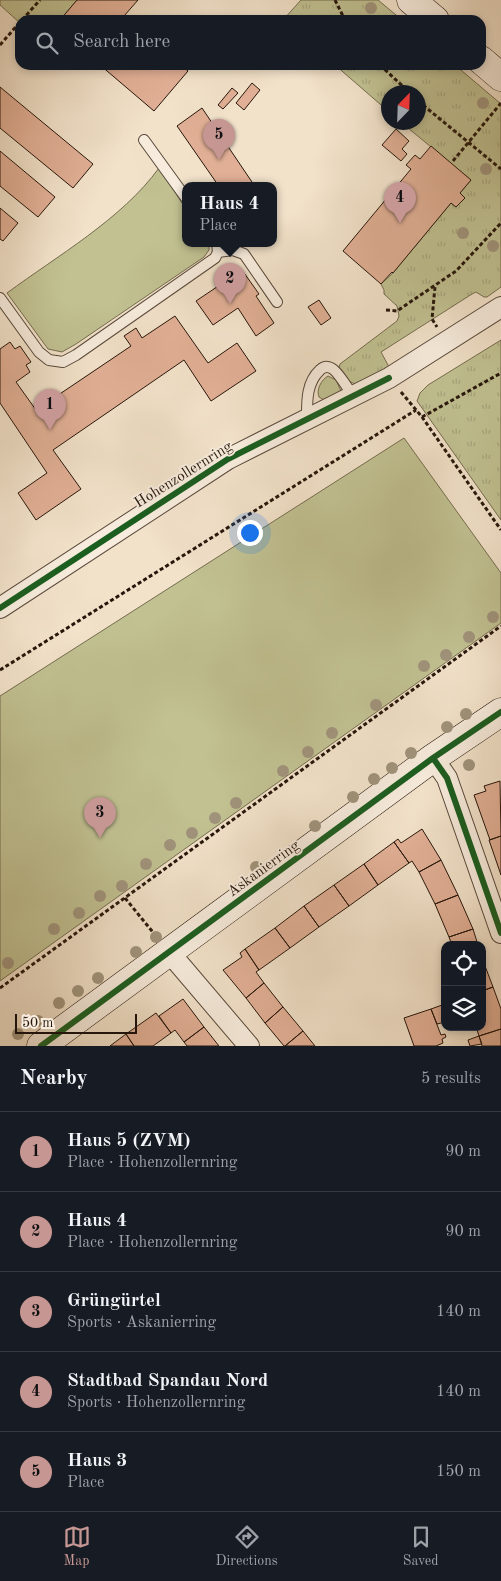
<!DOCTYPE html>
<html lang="en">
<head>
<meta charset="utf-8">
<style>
	:root { --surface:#171b24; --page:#20242c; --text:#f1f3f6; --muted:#9ea1a6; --line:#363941; --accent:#c59692 }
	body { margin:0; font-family:"Old Standard TT",serif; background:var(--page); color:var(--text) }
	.controls { position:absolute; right:15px; bottom:15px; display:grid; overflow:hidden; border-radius:10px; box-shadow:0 2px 8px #0003 }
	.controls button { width:45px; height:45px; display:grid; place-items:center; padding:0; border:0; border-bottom:1px solid var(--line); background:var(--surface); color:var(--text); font:25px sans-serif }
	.compass { position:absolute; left:381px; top:85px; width:45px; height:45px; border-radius:50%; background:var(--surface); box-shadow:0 2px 8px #0003; rotate:23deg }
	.scale { position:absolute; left:15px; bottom:12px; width:122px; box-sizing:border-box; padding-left:5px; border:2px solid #26160b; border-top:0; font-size:14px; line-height:18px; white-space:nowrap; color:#26160b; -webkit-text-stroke:4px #f7ecdd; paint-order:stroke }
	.you { position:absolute; left:249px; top:532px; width:18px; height:18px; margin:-12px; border:4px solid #fff; border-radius:50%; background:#1a73e8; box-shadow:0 0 0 8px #1a73e833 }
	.badge { display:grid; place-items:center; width:32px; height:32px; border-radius:50%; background:var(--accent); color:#111; font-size:16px; font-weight:700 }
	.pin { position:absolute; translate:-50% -41px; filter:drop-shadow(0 1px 2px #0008) }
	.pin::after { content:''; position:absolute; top:26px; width:18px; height:15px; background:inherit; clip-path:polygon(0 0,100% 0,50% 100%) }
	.popup { position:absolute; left:182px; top:182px; width:95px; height:65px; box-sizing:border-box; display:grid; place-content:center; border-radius:10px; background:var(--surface); filter:drop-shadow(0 1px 4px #0005); font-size:16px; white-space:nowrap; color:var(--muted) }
	.popup b { font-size:19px; color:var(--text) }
	.popup::after { content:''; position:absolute; left:50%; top:100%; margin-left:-10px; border:10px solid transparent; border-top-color:var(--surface) }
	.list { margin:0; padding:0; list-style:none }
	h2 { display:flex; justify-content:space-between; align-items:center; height:65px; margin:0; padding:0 20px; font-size:21px }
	h2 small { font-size:16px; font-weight:400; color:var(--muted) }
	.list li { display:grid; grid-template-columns:32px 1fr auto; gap:15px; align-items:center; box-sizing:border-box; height:80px; padding:0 20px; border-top:1px solid var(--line) }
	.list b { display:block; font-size:19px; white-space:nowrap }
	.list p { margin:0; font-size:16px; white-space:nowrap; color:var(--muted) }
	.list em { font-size:16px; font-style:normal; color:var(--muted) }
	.icon { flex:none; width:28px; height:28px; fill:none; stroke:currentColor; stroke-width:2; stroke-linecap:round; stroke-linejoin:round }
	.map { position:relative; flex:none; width:501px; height:1046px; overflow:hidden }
	.search { position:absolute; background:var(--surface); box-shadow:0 2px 8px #0003; left:15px; right:15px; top:15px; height:55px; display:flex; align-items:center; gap:12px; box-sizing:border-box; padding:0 18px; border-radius:15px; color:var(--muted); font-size:19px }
	.sheet { height:465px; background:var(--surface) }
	nav { display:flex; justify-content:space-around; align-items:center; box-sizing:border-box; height:70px; border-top:1px solid var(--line); background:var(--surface); font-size:14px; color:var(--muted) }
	nav a { display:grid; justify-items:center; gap:2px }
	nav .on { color:var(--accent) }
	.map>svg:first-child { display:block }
	.grass { fill:#c1c192; stroke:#746c4e }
	.park { fill:url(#park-tufts); stroke:#746c4e }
	.building { fill:#e1af95; stroke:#26160b }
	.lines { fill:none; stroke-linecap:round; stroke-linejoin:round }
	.lane-casing { stroke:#59493b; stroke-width:12 }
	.street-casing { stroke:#59493b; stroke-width:22 }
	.secondary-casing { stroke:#26160b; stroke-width:29 }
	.path { stroke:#26160b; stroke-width:3; stroke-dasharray:4 2.5; stroke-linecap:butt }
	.lane { stroke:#f7ecdd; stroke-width:10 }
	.street { stroke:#f7ecdd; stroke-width:20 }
	.secondary { stroke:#f7ecdd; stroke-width:28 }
	.cycleway-casing { stroke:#f7ecdd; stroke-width:9 }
	.cycleway { stroke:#1b5e20; stroke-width:6 }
	.tree { fill:#a0937b }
	.labels { text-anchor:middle; stroke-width:4; stroke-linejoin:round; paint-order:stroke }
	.street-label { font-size:15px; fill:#26160b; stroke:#f7ecdd }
</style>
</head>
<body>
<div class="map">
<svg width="501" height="1046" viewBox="0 0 501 1046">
	<defs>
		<pattern id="park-tufts" width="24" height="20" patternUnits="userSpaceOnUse" patternTransform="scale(1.25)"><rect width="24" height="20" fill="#c1c192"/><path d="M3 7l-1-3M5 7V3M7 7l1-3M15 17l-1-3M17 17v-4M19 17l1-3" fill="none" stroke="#a6a57d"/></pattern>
	</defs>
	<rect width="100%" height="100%" fill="#f2e2ca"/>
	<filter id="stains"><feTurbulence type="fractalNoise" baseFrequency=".004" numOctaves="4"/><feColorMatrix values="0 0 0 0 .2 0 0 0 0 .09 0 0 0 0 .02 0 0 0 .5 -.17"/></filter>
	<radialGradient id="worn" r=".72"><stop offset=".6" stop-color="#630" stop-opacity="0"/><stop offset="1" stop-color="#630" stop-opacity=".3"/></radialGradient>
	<!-- grass -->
	<path class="grass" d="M0,0H77L60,20H20V23L0,5Z
		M159,168L186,209V243H209V250L204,257L76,344L62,352L48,349L7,293C57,256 122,219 159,168Z
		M328,376L336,380L341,391L324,400L319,397C316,390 321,380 328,376Z
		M404,438L501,573V623L0,981V696Z"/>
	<!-- park -->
	<path class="park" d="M301,0H378L402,20H283Z
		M335,65H455L501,104V287L487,297H484L476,292L472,294L381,352L389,367L365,382L355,384L349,381L339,368L340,364L397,321L399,316L397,306L384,294V290L381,284L393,273L451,203L456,207L465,198L460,193L471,180L402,123L418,122V92H388V111Z
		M501,340V520L417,401L420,393L428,385Z"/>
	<!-- building -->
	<path class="building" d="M77,0H138L124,16L129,20H60Z
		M100,65H181L188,71L154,111Z
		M252,83L260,90L244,110L236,103Z
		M0,87L93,164L73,188L0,128Z
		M232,88L238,93L223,109L218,105Z
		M202,108L254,185H218L177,126Z
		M396,129L409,141L402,149L407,154L401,161L382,145Z
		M431,146L471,180L460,193L465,198L456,207L451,203L393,273L392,272L381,284L343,251L411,169L406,165L415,155L420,159Z
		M0,151L55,197L38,217L0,186Z
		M0,208L18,223L3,241L0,239Z
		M242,270L259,294L256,296L274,323L256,336L238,308L213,325L196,301Z
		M319,300L331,318L321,325L308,307Z
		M175,316L208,363L237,343L256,371L211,401L184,360L53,450L81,489L36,520L18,493L47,473L0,403V349L10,342L15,349L20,346L31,362L26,365L30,372L16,382L36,410L131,346L124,336L136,328L142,338Z
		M500,781L501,836L490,840L474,795L486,791L484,786Z
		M422,829L441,860L419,872L412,861L409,863L394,842L398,839L401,843Z
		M501,836V875L489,840Z
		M394,842L409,863L378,885L364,864Z
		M441,860L458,895L435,904L419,872Z
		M364,864L378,885L349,906L334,885Z
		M334,885L349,906L319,927L304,906Z
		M458,895L473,929L449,937L435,904Z
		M304,906L319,927L290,948L275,928Z
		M275,928L290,948L259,970L245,949Z
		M473,929L478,945H452L449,937Z
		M245,949L259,970L256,972L264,983L246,998L223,970L242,957L240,953Z
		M482,958L493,987L482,991Z
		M264,983L283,1007L265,1023L246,998Z
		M493,987L501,1009V1029L479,1036L476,1027H482V991Z
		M183,999L204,1027L184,1042L175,1030L171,1033L159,1016Z
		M445,1004V1022L437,1024L431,1009Z
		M283,1007L303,1031L285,1046H284L265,1023Z
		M431,1009L441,1035L445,1034L446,1037L442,1039L443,1043L436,1046H414L404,1018Z
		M156,1013L171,1033L153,1046H134L126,1034Z
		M204,1027L219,1046H187L184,1042Z
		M501,1029V1046H482L479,1036Z
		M303,1031L315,1046H285Z
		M126,1034L134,1046H110Z
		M479,1036L482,1044L470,1046L468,1040Z"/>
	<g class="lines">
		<!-- lane casing -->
		<g class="lane-casing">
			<path id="lane" d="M144,140L186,198
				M218,252L233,250L244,254L277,302
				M0,298L39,352L49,360L63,362L76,355L215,258L218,252L217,243
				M307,419C307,402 306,383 320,370C323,367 327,366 331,368C338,371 348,389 353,396"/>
		</g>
		<!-- street casing -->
		<g class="street-casing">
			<path id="street" d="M0,608L228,459L389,378L501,307
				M433,758L447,778L501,933
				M169,952L249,1046"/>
		</g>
		<!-- secondary casing -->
		<g class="secondary-casing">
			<path id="secondary" d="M411,0L435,20
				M481,60L501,77
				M41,1046L433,758L501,712"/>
		</g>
		<!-- path -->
		<path class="path" d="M335,0L345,20
			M22,20L40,0
			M0,45L20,22
			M380,65L409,92
			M418,101L501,169
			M453,161L501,103
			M435,287L432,319L437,327
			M386,310L397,311L456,271L501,223
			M401,392L422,417L501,530
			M422,417L501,373
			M0,670L416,410
			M125,898L156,936
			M0,988L501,626"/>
		<!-- lane -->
		<use href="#lane" class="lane"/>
		<!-- street -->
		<use href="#street" class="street"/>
		<!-- secondary -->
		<use href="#secondary" class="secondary"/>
		<!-- cycleway casing -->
		<g class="cycleway-casing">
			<path id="cycleway" d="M0,608L228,459L389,378
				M433,758L447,778L501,933
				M41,1046L433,758L501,712"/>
		</g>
		<!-- cycleway -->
		<use href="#cycleway" class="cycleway"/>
	</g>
	<!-- trees -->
	<g class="tree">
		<circle cx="371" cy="8" r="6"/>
		<circle cx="483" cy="103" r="6"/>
		<circle cx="486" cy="169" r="6"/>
		<circle cx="463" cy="233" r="6"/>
		<circle cx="493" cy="246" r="6"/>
		<circle cx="493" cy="617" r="6"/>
		<circle cx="469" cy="637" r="6"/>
		<circle cx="446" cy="655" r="6"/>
		<circle cx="424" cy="666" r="6"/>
		<circle cx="376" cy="705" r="6"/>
		<circle cx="466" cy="714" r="6"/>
		<circle cx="447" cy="727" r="6"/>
		<circle cx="332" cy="733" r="6"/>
		<circle cx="308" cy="752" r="6"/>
		<circle cx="411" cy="753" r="6"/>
		<circle cx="469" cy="765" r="6"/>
		<circle cx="392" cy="768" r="6"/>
		<circle cx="283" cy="771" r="6"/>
		<circle cx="374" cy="779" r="6"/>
		<circle cx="353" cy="797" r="6"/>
		<circle cx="236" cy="803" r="6"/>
		<circle cx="215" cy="818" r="6"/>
		<circle cx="315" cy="826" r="6"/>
		<circle cx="192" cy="833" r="6"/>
		<circle cx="170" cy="845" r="6"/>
		<circle cx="146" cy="864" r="6"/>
		<circle cx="256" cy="867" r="6"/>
		<circle cx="122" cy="886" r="6"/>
		<circle cx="100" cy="896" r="6"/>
		<circle cx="79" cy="913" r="6"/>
		<circle cx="54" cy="929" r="6"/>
		<circle cx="156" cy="937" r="6"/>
		<circle cx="136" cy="952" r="6"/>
		<circle cx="8" cy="963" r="6"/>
		<circle cx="98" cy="978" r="6"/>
		<circle cx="78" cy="991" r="6"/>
		<circle cx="59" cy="1003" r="6"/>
		<circle cx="38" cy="1021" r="6"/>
		<circle cx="18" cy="1034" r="6"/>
	</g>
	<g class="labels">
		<!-- street labels -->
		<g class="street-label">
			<text transform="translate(183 474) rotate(-32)" y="5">Hohenzollernring</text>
			<text transform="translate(263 868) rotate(-36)" y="5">Askanierring</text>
		</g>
	</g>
	<rect width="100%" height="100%" filter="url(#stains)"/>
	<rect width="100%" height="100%" fill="url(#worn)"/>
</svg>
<div class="controls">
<button><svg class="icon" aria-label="locate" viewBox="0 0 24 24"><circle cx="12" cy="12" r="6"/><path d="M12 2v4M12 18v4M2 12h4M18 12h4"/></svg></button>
<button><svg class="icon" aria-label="layers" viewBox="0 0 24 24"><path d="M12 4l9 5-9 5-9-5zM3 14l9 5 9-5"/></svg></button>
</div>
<svg class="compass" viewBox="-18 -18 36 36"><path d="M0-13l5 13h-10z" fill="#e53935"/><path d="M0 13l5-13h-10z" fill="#9ea1a6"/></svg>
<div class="scale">50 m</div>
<div class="you"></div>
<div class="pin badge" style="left:50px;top:430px">1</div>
<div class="pin badge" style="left:230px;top:304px">2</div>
<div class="popup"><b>Haus 4</b>Place</div>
<div class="pin badge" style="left:100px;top:838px">3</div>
<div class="pin badge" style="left:400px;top:223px">4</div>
<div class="pin badge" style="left:219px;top:160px">5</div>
<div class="search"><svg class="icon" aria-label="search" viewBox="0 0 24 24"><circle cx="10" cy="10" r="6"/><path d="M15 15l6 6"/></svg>Search here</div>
</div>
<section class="sheet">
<h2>Nearby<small>5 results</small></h2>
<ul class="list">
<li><span class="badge">1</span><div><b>Haus 5 (ZVM)</b><p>Place · Hohenzollernring</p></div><em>90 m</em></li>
<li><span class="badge">2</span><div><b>Haus 4</b><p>Place · Hohenzollernring</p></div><em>90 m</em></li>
<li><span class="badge">3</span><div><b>Grüngürtel</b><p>Sports · Askanierring</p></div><em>140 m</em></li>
<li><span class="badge">4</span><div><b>Stadtbad Spandau Nord</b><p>Sports · Hohenzollernring</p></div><em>140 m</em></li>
<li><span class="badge">5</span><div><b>Haus 3</b><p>Place</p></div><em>150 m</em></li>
</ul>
</section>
<nav>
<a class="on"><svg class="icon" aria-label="map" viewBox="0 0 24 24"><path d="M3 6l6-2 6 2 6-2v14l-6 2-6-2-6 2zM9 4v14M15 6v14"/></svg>Map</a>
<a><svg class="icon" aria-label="directions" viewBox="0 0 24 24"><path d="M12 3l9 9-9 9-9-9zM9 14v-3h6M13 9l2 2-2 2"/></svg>Directions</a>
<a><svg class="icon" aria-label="saved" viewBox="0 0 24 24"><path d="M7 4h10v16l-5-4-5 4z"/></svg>Saved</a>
</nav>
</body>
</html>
